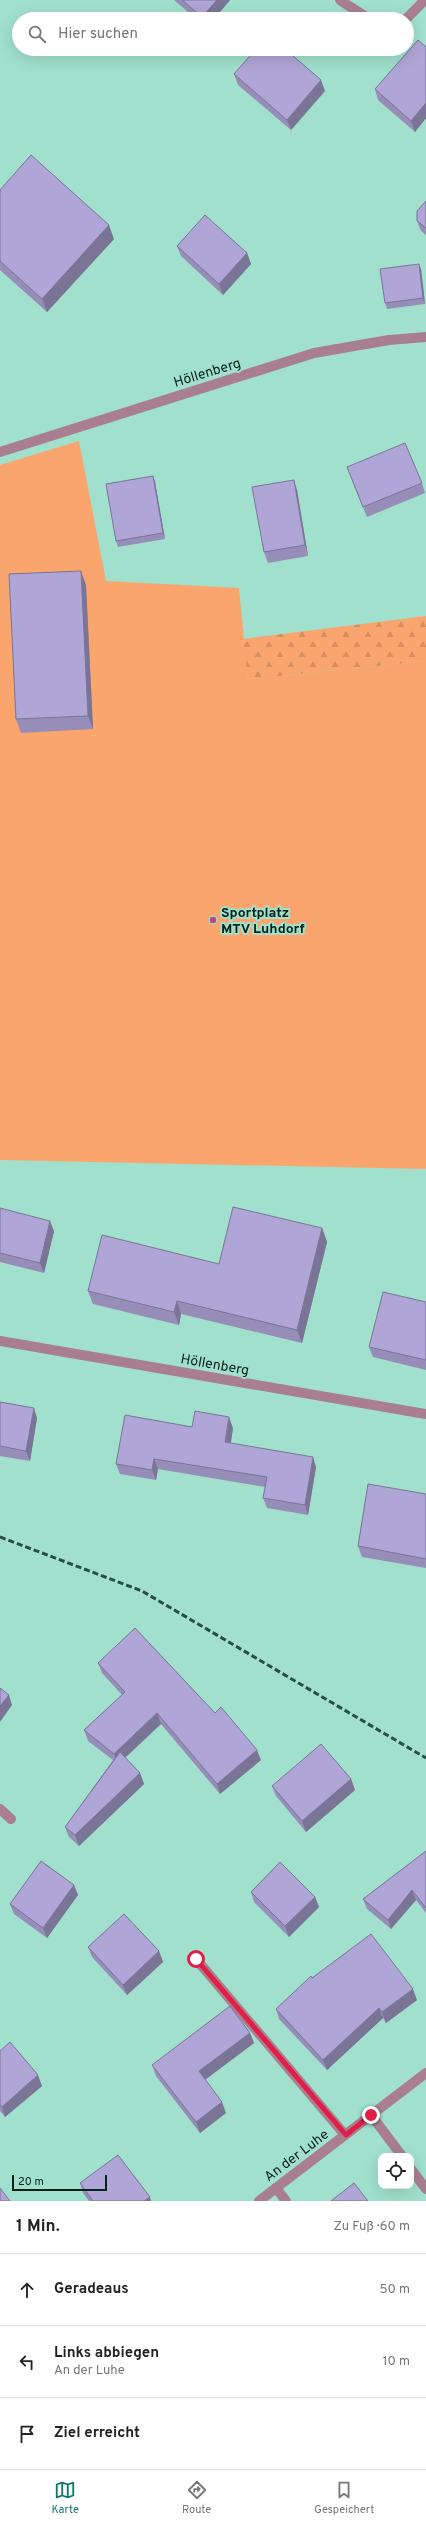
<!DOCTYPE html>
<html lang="de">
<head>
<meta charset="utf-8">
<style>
	:root { --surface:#fff; --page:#f2f2f2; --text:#222; --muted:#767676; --line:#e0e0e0; --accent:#0f766e }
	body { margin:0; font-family:Overpass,sans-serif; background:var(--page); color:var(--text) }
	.controls { position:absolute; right:12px; bottom:12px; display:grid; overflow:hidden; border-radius:8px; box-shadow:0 4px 16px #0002 }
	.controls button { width:36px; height:36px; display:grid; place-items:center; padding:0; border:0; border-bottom:1px solid var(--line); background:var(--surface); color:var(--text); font:20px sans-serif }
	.scale { position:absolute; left:12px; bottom:10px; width:95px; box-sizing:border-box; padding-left:4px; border:2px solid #06211a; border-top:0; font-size:11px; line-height:14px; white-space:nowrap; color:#06211a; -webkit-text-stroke:3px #a0e0cc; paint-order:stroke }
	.stop { position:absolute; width:12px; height:12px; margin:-9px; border:3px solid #e11d48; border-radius:50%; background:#fff }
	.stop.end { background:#e11d48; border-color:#fff; box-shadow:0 1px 4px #0008 }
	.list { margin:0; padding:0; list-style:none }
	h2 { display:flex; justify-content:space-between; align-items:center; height:52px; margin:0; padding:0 16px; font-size:17px }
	h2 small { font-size:13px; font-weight:400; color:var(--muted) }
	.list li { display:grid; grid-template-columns:26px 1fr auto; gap:12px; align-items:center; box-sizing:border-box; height:72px; padding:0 16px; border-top:1px solid var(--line) }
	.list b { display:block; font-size:15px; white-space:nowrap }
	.list p { margin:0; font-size:13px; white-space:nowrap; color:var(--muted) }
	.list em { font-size:13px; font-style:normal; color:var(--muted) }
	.icon { flex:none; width:22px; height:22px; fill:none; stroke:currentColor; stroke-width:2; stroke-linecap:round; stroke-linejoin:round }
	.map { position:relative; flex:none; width:426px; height:2201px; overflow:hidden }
	.search { position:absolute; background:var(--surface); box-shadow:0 4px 16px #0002; left:12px; right:12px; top:12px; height:44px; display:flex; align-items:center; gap:10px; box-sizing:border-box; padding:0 14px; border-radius:22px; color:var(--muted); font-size:15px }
	.sheet { height:268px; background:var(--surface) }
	nav { display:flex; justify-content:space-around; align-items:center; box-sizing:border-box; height:56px; border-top:1px solid var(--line); background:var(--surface); font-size:11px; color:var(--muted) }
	nav a { display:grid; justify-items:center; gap:2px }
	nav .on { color:var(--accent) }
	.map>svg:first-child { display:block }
	.grass { fill:#faa56d }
	.forest { fill:url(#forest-firs) }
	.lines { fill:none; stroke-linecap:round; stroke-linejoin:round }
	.service { stroke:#a97f90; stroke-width:10 }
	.minor { stroke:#a97f90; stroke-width:10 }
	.rail { stroke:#2a4d43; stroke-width:3; stroke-dasharray:6 3; stroke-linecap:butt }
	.wall { fill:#968eb8 }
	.shaded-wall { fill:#7a7496 }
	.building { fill:#afa5d6; stroke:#7a7496 }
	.route { stroke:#e11d48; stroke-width:5 }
	.poi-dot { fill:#c84284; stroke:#a0e0cc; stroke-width:1.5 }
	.labels { text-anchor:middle; stroke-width:4; stroke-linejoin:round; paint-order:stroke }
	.street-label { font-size:14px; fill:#06211a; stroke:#a0e0cc }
	.poi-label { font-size:14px; font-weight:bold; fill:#06211a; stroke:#a0e0cc; text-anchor:start }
</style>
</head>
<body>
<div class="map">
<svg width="426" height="2201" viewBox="0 0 426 2201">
	<defs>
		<pattern id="forest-firs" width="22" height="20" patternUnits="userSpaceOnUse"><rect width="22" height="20" fill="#faa56d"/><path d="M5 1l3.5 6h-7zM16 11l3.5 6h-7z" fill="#d58e5e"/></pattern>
	</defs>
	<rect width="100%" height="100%" fill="#a0e0cc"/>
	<!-- grass -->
	<path class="grass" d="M79,441L106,581L239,588L248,679L426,661V1169L0,1160V465Z"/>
	<!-- forest -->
	<path class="forest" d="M426,616V661L248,679L243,639Z"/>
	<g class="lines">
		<!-- service -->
		<path class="service" d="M196,1959L345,2135
			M371,2115L402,2156
			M411,2169L426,2189
			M276,2188L286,2201"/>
		<!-- minor -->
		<path class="minor" d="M340,0L369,19
			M406,19L425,0
			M0,452L314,353L389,340L426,337
			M0,1341L426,1414
			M0,1809L11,1819
			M259,2201L426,2073"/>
		<!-- rail -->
		<path class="rail" d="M0,1537L142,1591L426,1758"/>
	</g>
	<!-- wall -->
	<path class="wall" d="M174,0H230L214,19H196Z
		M426,47V118L415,132L378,100L375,89Z
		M234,74L325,91L291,130L238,85Z
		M0,190L114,239L47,312L0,270Z
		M426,201V235L421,231L417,221Z
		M177,246L247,253L251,264L223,295L181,256Z
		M421,269L425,304L387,309L385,303Z
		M347,467L422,483L425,493L367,517Z
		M153,476L155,482L165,539L118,547L116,541Z
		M297,490L308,556L268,563L264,552Z
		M86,585L93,729L21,733L16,719Z
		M0,1208L54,1231L44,1273L0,1262Z
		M322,1228L327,1242L302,1343L181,1314L179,1325L93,1304L88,1291L219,1264Z
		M426,1302V1370L373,1357L369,1347Z
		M0,1402L37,1418L30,1461L0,1456Z
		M192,1427L233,1428L231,1443L316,1467L308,1515L267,1508L263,1498L265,1487L158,1469L156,1480L120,1474L116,1464Z
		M426,1494V1568L362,1557L358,1546Z
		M98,1663L215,1713L261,1760L220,1794L161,1724L125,1758L140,1773L144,1784L79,1846L69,1837L65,1827L113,1760L88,1741L84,1730L122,1695L102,1673Z
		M351,1779L355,1790L306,1832L276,1796L272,1786Z
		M426,1851V1913L416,1900L391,1929L367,1909L363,1899Z
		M74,1885L78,1895L47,1938L14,1914L10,1904Z
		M251,1892L315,1897L319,1907L289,1937L254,1902Z
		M88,1947L159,1951L163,1962L127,1995L92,1957Z
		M312,1978L417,2000L386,2023L383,2018L327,2070L279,2019L276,2009Z
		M250,2033L254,2043L205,2080L226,2113L200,2133L156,2076L152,2065Z
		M0,2051L42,2086L5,2117L0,2111Z
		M80,2183L151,2201H89L83,2193Z"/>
	<!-- shaded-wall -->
	<path class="shaded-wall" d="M217,0H230L214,19H203L202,17Z
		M321,80L325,91L291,130L287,120Z
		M426,103V118L415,132L411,121Z
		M109,225L114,239L47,312L42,299Z
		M247,253L251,264L223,295L219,284Z
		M419,264L421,269L425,304L423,298Z
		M153,476L155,482L165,539L163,533Z
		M294,480L297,490L308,556L305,545Z
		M81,571L86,585L93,729L88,716Z
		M50,1221L54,1231L44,1273L40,1263Z
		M322,1228L327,1242L302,1343L297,1330Z
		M177,1301L181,1314L179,1325L174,1312Z
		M34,1408L37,1418L30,1461L26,1451Z
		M229,1417L233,1428L229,1453L225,1442Z
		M313,1457L316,1467L308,1515L305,1505Z
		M154,1459L158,1469L156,1480L152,1470Z
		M9,1695L12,1705L0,1722V1706Z
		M157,1713L161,1724L118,1764L114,1754Z
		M257,1750L261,1760L220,1794L217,1784Z
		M140,1773L144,1784L79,1846L75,1835Z
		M351,1779L355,1790L306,1832L302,1821Z
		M74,1885L78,1895L47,1938L43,1928Z
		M412,1890L416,1900L391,1929L388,1920Z
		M315,1897L319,1907L289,1937L285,1926Z
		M159,1951L163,1962L127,1995L123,1985Z
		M413,1989L417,2000L386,2023L382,2012Z
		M379,2008L383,2018L327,2070L323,2060Z
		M250,2033L254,2043L202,2082L199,2071Z
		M38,2075L42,2086L5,2117L2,2107Z
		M222,2102L226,2113L200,2133L196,2122Z
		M150,2197L151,2201H144Z"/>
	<!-- building -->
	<path class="building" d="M182,0H217L202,17Z
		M418,40L426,47V103L411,121L375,89Z
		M256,49H285L321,80L287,120L234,74Z
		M31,155L109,225L42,299L0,261V190Z
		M426,201V228L417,221V211Z
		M205,215L247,253L219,284L177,246Z
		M419,264L423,298L385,303L380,269Z
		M405,443L422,483L363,507L347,467Z
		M153,476L163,533L116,541L106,484Z
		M294,480L305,545L264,552L252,487Z
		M81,571L88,716L16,719L9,574Z
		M233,1207L322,1228L297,1330L177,1301L174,1312L88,1291L102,1235L219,1264Z
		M0,1208L50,1221L40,1263L0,1253Z
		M383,1292L426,1302V1360L369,1347Z
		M0,1402L34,1408L26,1451L0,1446Z
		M195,1411L229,1417L225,1442L313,1457L305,1505L263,1498L267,1477L154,1459L152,1470L116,1464L125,1415L192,1427Z
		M368,1484L426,1494V1559L358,1546Z
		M135,1628L215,1713L221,1707L257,1750L217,1784L157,1713L114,1754L84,1730L125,1692L98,1663Z
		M0,1688L9,1695L0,1706Z
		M321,1744L351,1779L302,1821L272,1786Z
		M120,1752L140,1773L75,1835L65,1827Z
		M426,1851V1908L412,1890L388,1920L363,1899Z
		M41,1861L74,1885L43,1928L10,1904Z
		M280,1862L315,1897L285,1926L251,1892Z
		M124,1914L159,1951L123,1985L88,1947Z
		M371,1934L413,1989L382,2012L379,2008L323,2060L276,2009L311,1976L312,1978Z
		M230,2006L250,2033L199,2071L222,2102L196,2122L152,2065Z
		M10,2042L38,2075L2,2107L0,2105V2051Z
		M118,2155L150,2197L144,2201H93L80,2183Z
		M354,2183L368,2201H331Z
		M0,2188L10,2201H0Z"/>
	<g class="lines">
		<!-- route -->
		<path class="route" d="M196,1959L346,2135L371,2115"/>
	</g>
	<!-- markers -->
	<circle class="poi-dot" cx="213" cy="920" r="4"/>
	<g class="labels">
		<!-- street labels -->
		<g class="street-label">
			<text transform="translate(207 372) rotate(-17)" y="5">Höllenberg</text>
			<text transform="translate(215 1364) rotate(10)" y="5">Höllenberg</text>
			<text transform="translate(296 2155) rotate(-37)" y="5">An der Luhe</text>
		</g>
		<!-- poi labels -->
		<g class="poi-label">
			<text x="221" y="917">Sportplatz<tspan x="221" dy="16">MTV Luhdorf</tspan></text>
		</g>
	</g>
</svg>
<div class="controls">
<button><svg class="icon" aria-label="locate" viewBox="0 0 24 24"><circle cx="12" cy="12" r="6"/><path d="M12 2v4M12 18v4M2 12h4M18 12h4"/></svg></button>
</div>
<div class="scale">20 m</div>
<div class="stop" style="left:196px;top:1959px"></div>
<div class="stop end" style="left:371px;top:2115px"></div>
<div class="search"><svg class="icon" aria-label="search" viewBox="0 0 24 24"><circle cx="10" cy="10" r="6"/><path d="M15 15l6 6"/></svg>Hier suchen</div>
</div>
<section class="sheet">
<h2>1 Min.<small>Zu Fuß · 60 m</small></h2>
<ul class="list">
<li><svg class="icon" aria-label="ahead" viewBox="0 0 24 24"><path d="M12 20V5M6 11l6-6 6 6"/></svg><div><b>Geradeaus</b></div><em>50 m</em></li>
<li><svg class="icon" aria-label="left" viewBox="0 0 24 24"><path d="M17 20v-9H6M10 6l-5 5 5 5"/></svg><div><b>Links abbiegen</b><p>An der Luhe</p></div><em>10 m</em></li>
<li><svg class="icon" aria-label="arrive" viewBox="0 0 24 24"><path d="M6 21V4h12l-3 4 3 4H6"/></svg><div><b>Ziel erreicht</b></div></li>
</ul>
</section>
<nav>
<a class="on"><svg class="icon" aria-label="map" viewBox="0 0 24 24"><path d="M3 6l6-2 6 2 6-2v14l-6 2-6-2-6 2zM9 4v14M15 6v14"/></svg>Karte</a>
<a><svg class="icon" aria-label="directions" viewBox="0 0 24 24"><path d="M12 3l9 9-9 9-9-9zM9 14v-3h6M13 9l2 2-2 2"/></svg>Route</a>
<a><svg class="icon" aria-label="saved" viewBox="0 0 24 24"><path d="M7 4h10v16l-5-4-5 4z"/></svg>Gespeichert</a>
</nav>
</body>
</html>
